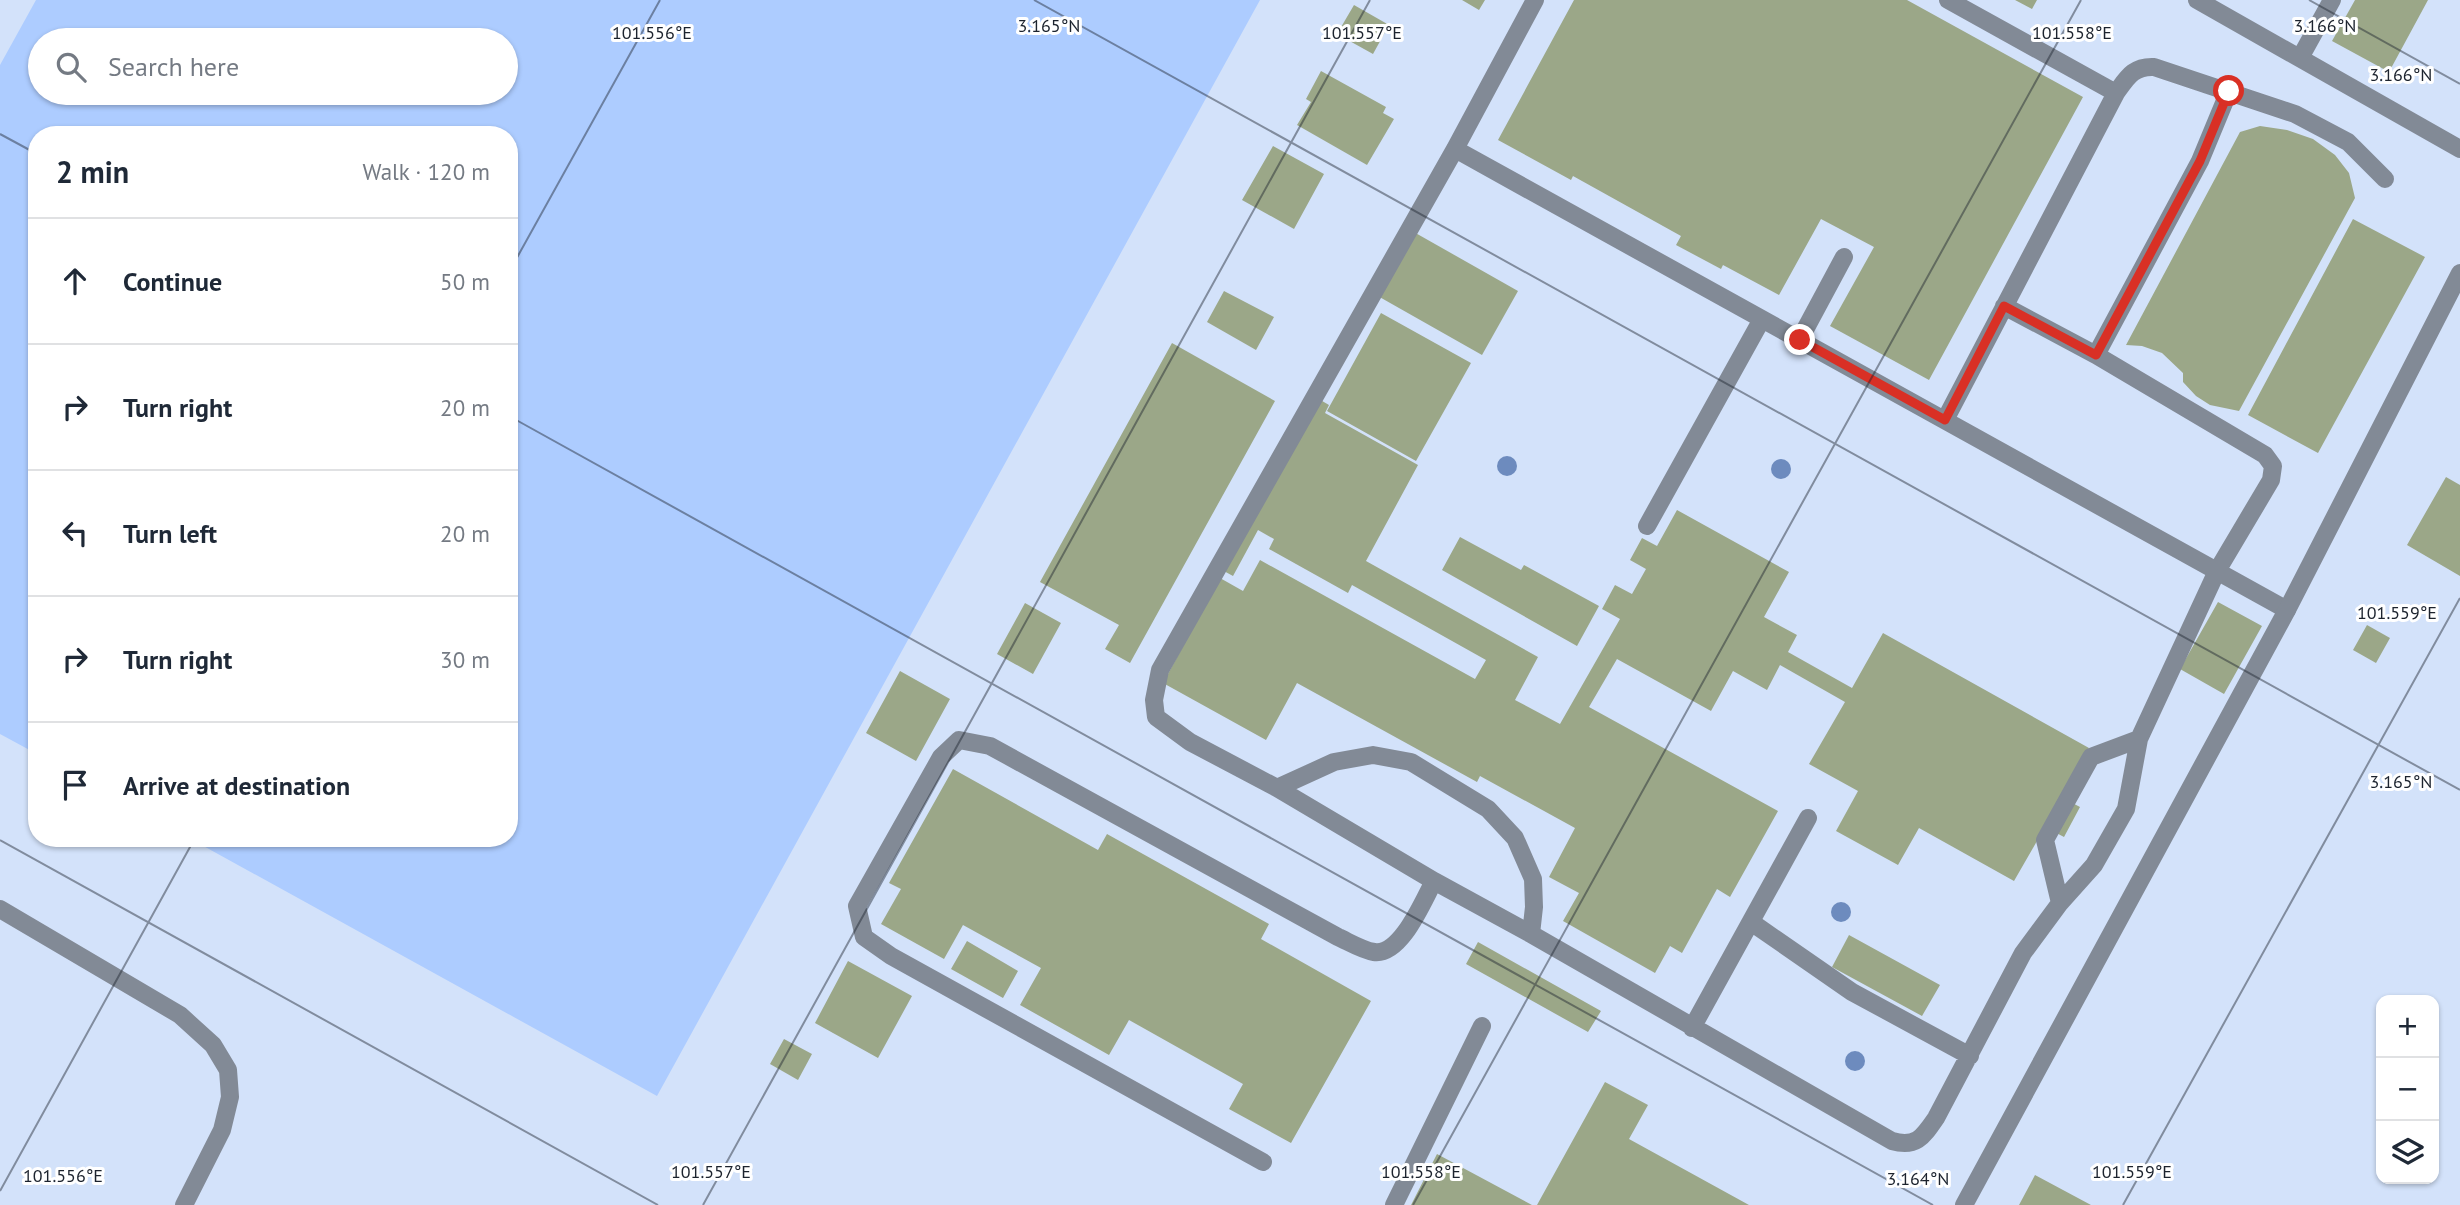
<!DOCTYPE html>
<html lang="en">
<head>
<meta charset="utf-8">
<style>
	:root { --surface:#fff; --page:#f2f2f3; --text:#1f2937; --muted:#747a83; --line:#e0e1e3 }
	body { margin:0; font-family:"PT Sans",sans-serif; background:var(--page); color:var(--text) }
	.controls { position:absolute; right:21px; bottom:21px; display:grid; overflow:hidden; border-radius:14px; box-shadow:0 2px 5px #0004 }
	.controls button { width:63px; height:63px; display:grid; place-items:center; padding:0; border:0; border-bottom:2px solid var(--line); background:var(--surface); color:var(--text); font:35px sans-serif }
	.stop { position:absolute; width:21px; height:21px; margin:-16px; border:5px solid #d93025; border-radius:50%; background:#fff }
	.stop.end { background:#d93025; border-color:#fff; box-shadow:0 2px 7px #0008 }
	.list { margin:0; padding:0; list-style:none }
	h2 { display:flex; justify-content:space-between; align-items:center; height:91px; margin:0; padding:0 28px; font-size:30px }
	h2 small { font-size:23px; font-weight:400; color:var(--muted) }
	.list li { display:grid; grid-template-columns:46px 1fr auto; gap:21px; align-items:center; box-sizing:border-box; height:126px; padding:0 28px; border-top:2px solid var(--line) }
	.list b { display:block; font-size:26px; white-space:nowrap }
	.list em { font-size:23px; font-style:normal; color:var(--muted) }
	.icon { flex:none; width:38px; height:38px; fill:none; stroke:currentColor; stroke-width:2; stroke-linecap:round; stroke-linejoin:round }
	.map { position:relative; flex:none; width:2460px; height:1205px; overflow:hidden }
	.search { position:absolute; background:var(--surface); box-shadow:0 2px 5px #0004; left:28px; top:28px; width:490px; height:77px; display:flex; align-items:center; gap:18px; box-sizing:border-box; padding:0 24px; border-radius:38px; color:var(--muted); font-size:26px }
	.panel { position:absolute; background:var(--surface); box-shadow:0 2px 5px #0004; left:28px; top:126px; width:490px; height:721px; border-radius:28px }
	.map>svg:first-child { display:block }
	.green { fill:#adccff; fill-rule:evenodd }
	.building { fill:#9ba788 }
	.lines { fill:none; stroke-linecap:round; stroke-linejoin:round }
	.service { stroke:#828a96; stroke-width:18 }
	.minor { stroke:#828a96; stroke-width:18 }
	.tree { fill:#6d8bbe }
	.route { stroke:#d93025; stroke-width:9 }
	.ticks { fill:none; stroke:#1c232e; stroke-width:2; stroke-opacity:0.45 }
	.ticks-label { font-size:18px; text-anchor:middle; fill:#1c232e; stroke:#fff; stroke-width:6; stroke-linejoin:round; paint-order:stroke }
</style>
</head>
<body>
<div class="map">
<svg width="2460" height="1205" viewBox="0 0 2460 1205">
	<rect width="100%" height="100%" fill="#d3e2fa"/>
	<!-- green -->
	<path class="green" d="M36,0H1260L657,1096L189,838H509V135H37V754L0,734V65ZM40,40H506V93H40Z"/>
	<!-- building -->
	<path class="building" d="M1462,0H1485L1479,10Z
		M1574,0H1907L2083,97L1929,380L1830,326L1874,247L1821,219L1779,295L1723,265L1721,269L1676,245L1681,236L1573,176L1571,180L1498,140Z
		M2015,0H2037L2032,9Z
		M2355,0H2428L2389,72L2332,41Z
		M1354,5L1389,25L1373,54L1337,34Z
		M1321,71L1386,107L1383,113L1394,119L1367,165L1297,125L1311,102L1306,99Z
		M2260,126L2287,130L2313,139L2335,155L2349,173L2355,198L2239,411L2210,405L2196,396L2183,382V373L2162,353L2142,346L2126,345L2240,132Z
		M1273,146L1324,174L1294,229L1242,200Z
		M2353,219L2425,257L2318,453L2248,415Z
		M1412,231L1518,291L1482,355L1376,295Z
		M1224,291L1274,317L1256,350L1207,322Z
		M1381,313L1471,363L1416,461L1327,411Z
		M1172,343L1275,401L1130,663L1105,649L1119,625L1040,582Z
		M1317,398L1329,405L1325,413L1418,465L1366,561L1538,657L1515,700L1560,724L1620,619L1602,609L1615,585L1632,594L1646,569L1630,560L1642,538L1657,546L1677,510L1789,572L1764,617L1797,635L1788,652L1852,688L1883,633L2089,748L2061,797L2080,807L2064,837L2045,827L2014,881L1919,828L1898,865L1836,831L1858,791L1809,764L1845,702L1780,665L1767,690L1733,671L1711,711L1617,659L1589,707L1778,811L1730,897L1717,889L1682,953L1670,946L1655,973L1563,921L1579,893L1549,877L1575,828L1480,776L1477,782L1297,683L1266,740L1163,683L1220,578L1243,591L1260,560L1475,679L1486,660L1352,585L1348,593L1269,549L1274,539L1258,530L1233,576L1222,570Z
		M2446,477L2460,485V576L2407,545Z
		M1460,537L1521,570L1524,565L1599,606L1577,646L1442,570Z
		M2218,602L2262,626L2224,694L2180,669Z
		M1025,603L1061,623L1033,674L997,654Z
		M2367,625L2390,638L2376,663L2353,650Z
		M900,671L950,699L916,761L866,733Z
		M953,769L1098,850L1107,834L1269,924L1261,939L1371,1001L1291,1143L1229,1109L1243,1084L1129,1020L1109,1055L1020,1005L1041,968L963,925L944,959L881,924L901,889L889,883Z
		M1849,935L1940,985L1922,1016L1832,967Z
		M967,941L1018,971L1003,998L951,969Z
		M1478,942L1601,1011L1588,1032L1466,964Z
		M848,961L912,996L878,1058L815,1023Z
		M784,1039L812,1054L798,1080L770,1064Z
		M1605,1082L1648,1105L1629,1139L1749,1205H1537Z
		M1437,1154L1532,1205H1411Z
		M2035,1175L2091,1205H2019Z"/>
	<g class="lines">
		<!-- service -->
		<path class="service" d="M1535,0L1455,149L1160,670L1154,700L1156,717L1190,742L1277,788L1434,881L1531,934L1892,1141C1916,1148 1923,1137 1936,1118L2023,953L2060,903L2094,865L2126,809L2139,739L2217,571L2271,480L2273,466L2265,455L2096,355L2004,306
			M1948,0L2116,93
			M2197,0L2460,149
			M2300,58L2332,0
			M1455,149L2287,610
			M1800,339L1844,257
			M2096,355L2200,161L2229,91
			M1945,420L2116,93C2127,78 2133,66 2154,67L2295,114L2348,142L2385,179
			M1647,526L1762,319
			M1277,788L1334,762L1373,755L1411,762L1488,809L1515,838L1533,879L1534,907L1531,934
			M2060,903L2045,840L2091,757L2139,739
			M1751,922L1852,992L1970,1056
			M1692,1028L1808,818
			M1263,1162L891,956L864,937L857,906L941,757L959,740L990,746L1338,937C1349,942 1362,950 1374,952C1401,956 1423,901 1434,881
			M1394,1205L1482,1026"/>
		<!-- minor -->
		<path class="minor" d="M0,909L180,1015L213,1045L228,1070L230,1097L222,1130L184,1205
			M1964,1205L2287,610L2460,273"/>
	</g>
	<!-- trees -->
	<g class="tree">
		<circle cx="1507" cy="466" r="10"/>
		<circle cx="1781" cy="469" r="10"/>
		<circle cx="1841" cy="912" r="10"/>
		<circle cx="1855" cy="1061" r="10"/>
	</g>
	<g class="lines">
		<!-- route -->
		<path class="route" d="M1800,340L1945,420L2004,306L2096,355L2200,161L2229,91"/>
	</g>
	<!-- ticks -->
	<path class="ticks" d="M1034,0L2460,790M2309,0L2460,84M0,134L37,154M509,272L660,0M509,416L1933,1205M0,840L658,1205M0,1191L195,838M703,1205L1370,0M1413,1205L2081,0M2123,1205L2460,598"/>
	<g class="ticks-label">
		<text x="1049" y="32">3.165°N</text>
		<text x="2325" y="32">3.166°N</text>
		<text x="652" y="39">101.556°E</text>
		<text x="1362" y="39">101.557°E</text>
		<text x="2072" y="39">101.558°E</text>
		<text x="2401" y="81">3.166°N</text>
		<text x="2397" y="619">101.559°E</text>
		<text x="2401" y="788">3.165°N</text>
		<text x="711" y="1178">101.557°E</text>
		<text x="1421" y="1178">101.558°E</text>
		<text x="2132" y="1178">101.559°E</text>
		<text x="63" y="1182">101.556°E</text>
		<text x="1918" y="1185">3.164°N</text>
	</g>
</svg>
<div class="controls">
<button>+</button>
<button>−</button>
<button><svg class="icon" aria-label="layers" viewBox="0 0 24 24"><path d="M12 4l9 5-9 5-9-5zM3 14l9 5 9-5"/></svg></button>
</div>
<div class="stop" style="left:2229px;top:91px"></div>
<div class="stop end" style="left:1800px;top:340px"></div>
<div class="search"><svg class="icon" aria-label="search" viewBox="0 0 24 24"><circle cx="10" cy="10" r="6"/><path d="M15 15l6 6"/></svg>Search here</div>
<section class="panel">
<h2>2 min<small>Walk · 120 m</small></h2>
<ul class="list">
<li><svg class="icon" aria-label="ahead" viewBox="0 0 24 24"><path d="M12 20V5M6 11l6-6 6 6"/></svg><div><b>Continue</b></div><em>50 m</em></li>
<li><svg class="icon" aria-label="right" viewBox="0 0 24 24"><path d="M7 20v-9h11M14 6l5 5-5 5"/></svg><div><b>Turn right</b></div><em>20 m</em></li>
<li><svg class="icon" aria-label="left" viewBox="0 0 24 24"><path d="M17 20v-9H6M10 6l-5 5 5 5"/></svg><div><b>Turn left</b></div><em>20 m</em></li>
<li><svg class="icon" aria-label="right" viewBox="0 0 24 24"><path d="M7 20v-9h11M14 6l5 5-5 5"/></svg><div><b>Turn right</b></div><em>30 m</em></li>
<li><svg class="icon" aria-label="arrive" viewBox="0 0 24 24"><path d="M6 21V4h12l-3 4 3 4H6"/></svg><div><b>Arrive at destination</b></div></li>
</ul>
</section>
</div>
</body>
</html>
